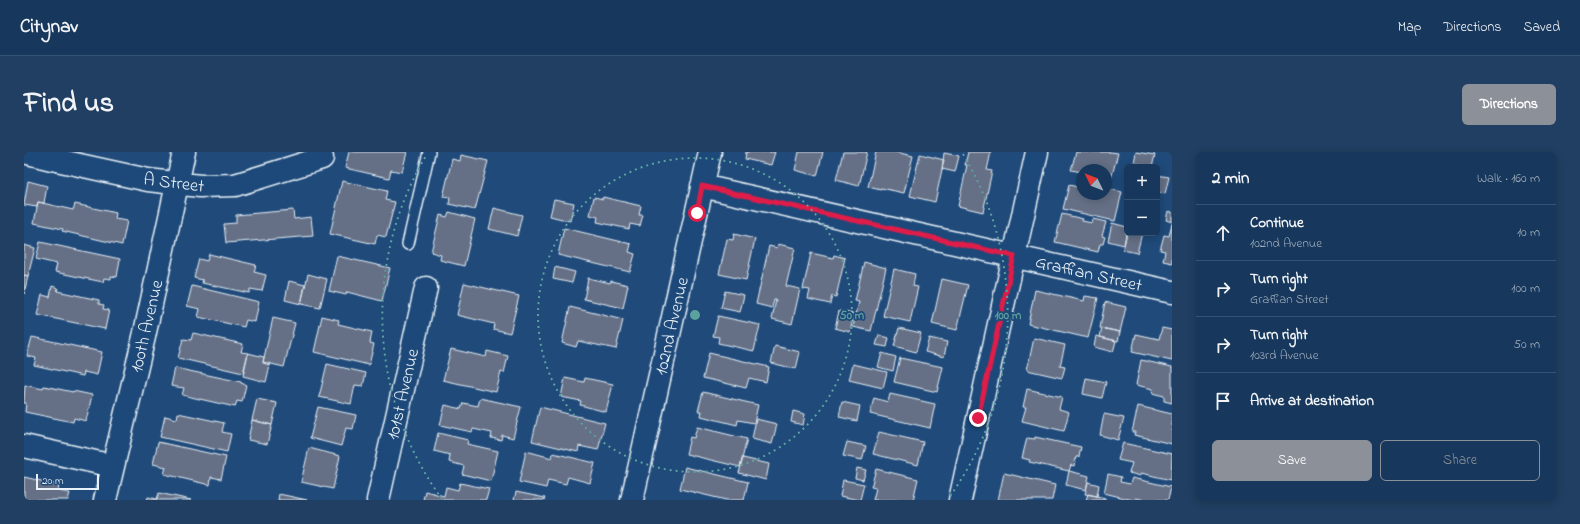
<!DOCTYPE html>
<html lang="en">
<head>
<meta charset="utf-8">
<style>
	:root { --surface:#17385c; --page:#203f62; --text:#f1f3f6; --muted:#9eacbb; --line:#365272; --accent:#8c9099 }
	body { margin:0; font-family:"Indie Flower",sans-serif; background:var(--page); color:var(--text) }
	.controls { position:absolute; right:12px; top:12px; display:grid; overflow:hidden; border-radius:6px; box-shadow:0 2px 10px #0003 }
	.controls button { width:36px; height:36px; display:grid; place-items:center; padding:0; border:0; border-bottom:1px solid var(--line); background:var(--surface); color:var(--text); font:20px sans-serif }
	.compass { position:absolute; left:1052px; top:12px; width:36px; height:36px; border-radius:50%; background:var(--surface); box-shadow:0 2px 10px #0003; rotate:313deg }
	.scale { position:absolute; left:12px; bottom:10px; width:63px; box-sizing:border-box; padding-left:4px; border:2px solid #e8f1f8; border-top:0; font-size:11px; line-height:14px; white-space:nowrap; color:#e8f1f8; -webkit-text-stroke:3px #1f4a7a; paint-order:stroke }
	.stop { position:absolute; width:12px; height:12px; margin:-9px; border:3px solid #e11d48; border-radius:50%; background:#fff }
	.stop.end { background:#e11d48; border-color:#fff; box-shadow:0 1px 4px #0008 }
	.list { margin:0; padding:0; list-style:none }
	h2 { display:flex; justify-content:space-between; align-items:center; height:52px; margin:0; padding:0 16px; font-size:17px }
	h2 small { font-size:13px; font-weight:400; color:var(--muted) }
	.list li { display:grid; grid-template-columns:26px 1fr auto; gap:12px; align-items:center; box-sizing:border-box; height:56px; padding:0 16px; border-top:1px solid var(--line) }
	.list b { display:block; font-size:15px; white-space:nowrap }
	.list p { margin:0; font-size:13px; white-space:nowrap; color:var(--muted) }
	.list em { font-size:13px; font-style:normal; color:var(--muted) }
	.actions { display:flex; gap:8px; padding:12px 16px }
	.actions a { flex:1; padding:9px 0; border:1px solid var(--accent); border-radius:6px; text-align:center; font-size:14px; color:var(--accent) }
	.actions .main { background:var(--accent); color:#fff }
	.icon { flex:none; width:22px; height:22px; fill:none; stroke:currentColor; stroke-width:2; stroke-linecap:round; stroke-linejoin:round }
	.map { position:relative; flex:none; width:1148px; height:348px; overflow:hidden; border-radius:6px }
	header { display:flex; align-items:center; gap:24px; box-sizing:border-box; height:56px; padding:0 20px; background:var(--surface); border-bottom:1px solid var(--line) }
	header strong { font-size:19px }
	nav { display:flex; gap:22px; margin-inline-start:auto; font-size:14px }
	.intro { display:flex; align-items:center; justify-content:space-between; box-sizing:border-box; height:96px; padding:0 24px }
	h1 { margin:0; font-size:28px }
	.button { padding:10px 18px; border-radius:6px; background:var(--accent); color:#fff; font-size:14px; font-weight:700 }
	main { display:flex; gap:24px; padding:0 24px }
	aside { flex:1; background:var(--surface); border-radius:6px; box-shadow:0 2px 10px #0003 }
	.map>svg:first-child { display:block }
	.building { fill:#656f86; stroke:#e8f1f8 }
	.lines { fill:none; stroke-linecap:round; stroke-linejoin:round }
	.service-casing { stroke:#e8f1f8; stroke-width:14 }
	.minor-casing { stroke:#e8f1f8; stroke-width:25 }
	.service { stroke:#1f4a7a; stroke-width:11 }
	.minor { stroke:#1f4a7a; stroke-width:22 }
	.route { stroke:#e11d48; stroke-width:5 }
	.ring { fill:none; stroke:#5ba19e; stroke-width:2; stroke-dasharray:2 4 }
	.labels { text-anchor:middle; stroke-width:3.5; stroke-linejoin:round; paint-order:stroke }
	.street-label { font-size:18px; fill:#e8f1f8; stroke:#1f4a7a }
	.centre { fill:#5ba19e; stroke:#1f4a7a; stroke-width:2 }
	.ring-label { font-size:12px; text-anchor:middle; font-weight:bold; fill:#5ba19e; stroke:#1f4a7a; stroke-width:3.5; stroke-linejoin:round; paint-order:stroke }
</style>
</head>
<body>
<header>
<strong>Citynav</strong>
<nav><a>Map</a><a>Directions</a><a>Saved</a></nav>
</header>
<div class="intro"><h1>Find us</h1><a class="button">Directions</a></div>
<main>
<div class="map">
<svg width="1148" height="348" viewBox="0 0 1148 348">
	<rect width="100%" height="100%" fill="#1f4a7a"/>
	<filter id="ink" filterUnits="userSpaceOnUse"><feTurbulence type="fractalNoise" baseFrequency=".025" numOctaves="2"/><feDisplacementMap in="SourceGraphic" scale="8" xChannelSelector="R" yChannelSelector="G"/><feConvolveMatrix kernelMatrix="1 2 1 2 8 2 1 2 1" color-interpolation-filters="sRGB"/></filter>
	<g filter="url(#ink)">
		<!-- building -->
		<path class="building" d="M325,0H383L378,20L367,18L365,26L321,16Z
			M722,0H751L747,13L721,7Z
			M775,0H799L793,24L771,18Z
			M819,0H843L835,34L812,28Z
			M852,0H871L889,4L880,41L857,36V38L844,35Z
			M944,0H967L963,18L968,19L959,60L934,54L943,13H941Z
			M1052,0H1087L1094,1L1087,27L1082,26V18H1058V20L1047,18Z
			M1112,0L1131,3L1128,15L1110,11Z
			M920,1L935,4L931,20L918,17Z
			M896,2L920,8L911,50L886,44Z
			M437,3L464,9L451,58L425,52L426,46L419,45L428,7L436,9Z
			M1133,23L1145,25L1141,42L1133,40Z
			M4,29L23,34L20,51L14,50L13,55L0,53Z
			M318,29L363,39L361,48L371,50L362,85L353,83L351,92L306,82Z
			M1045,33L1058,36V42H1082V36L1098,40L1091,69L1039,57Z
			M570,45L579,47V45L617,54L615,63H619L616,74L606,72L605,77L573,70L574,65L566,63Z
			M530,47L550,51L546,69L526,64Z
			M14,50L49,58L51,52L92,61L91,67L103,69L98,93L38,79L39,77L10,71Z
			M470,56L498,63L493,84L465,77Z
			M269,58L270,67L287,65L289,84L202,91L200,72L212,71V63Z
			M1144,59L1148,60V70L1142,68Z
			M425,60L451,67L440,114L416,108L417,103L407,100L416,63L423,65Z
			M1038,62L1059,67L1058,69L1068,71L1069,67L1082,70L1078,84L1081,85L1079,92H1076L1074,100L1031,90Z
			M1088,71L1103,75L1100,93L1084,89Z
			M1148,71V111L1139,109L1141,99L1136,98L1140,83L1145,84Z
			M540,76L607,92L605,100L611,102L606,120L534,103Z
			M1103,81H1118L1113,101L1099,98Z
			M710,82L731,87L722,128L695,122L703,87L709,88Z
			M16,90L96,107L93,125L87,124V127L80,126L79,130L31,120L33,112L12,107Z
			M754,92L771,96L762,134L776,137L768,172L748,167L752,148H750L748,156L732,152L745,94L753,96Z
			M0,93L11,96L4,124L0,123Z
			M787,101L809,106L810,103L821,106L812,145L808,144L806,152L784,147L786,138L779,137Z
			M185,102L232,113L230,120L242,123L238,139L226,137L225,141L178,131L179,128L170,126L175,107L183,109Z
			M313,104L366,116L358,149L323,140L322,143L305,139Z
			M840,110L862,116L847,179L829,175L835,150L831,149Z
			M531,115L551,120L548,131L529,127Z
			M870,117L891,122L889,134L894,135L886,170L859,164Z
			M284,122L303,127L296,156L277,152Z
			M0,123L4,124L0,142Z
			M564,126L586,131L587,129L604,133L599,156L560,147Z
			M918,127L944,133L933,178L908,172Z
			M265,129L281,133L277,152L261,148Z
			M440,131L495,144L486,181L469,177L470,172L433,163Z
			M28,134L34,136L33,139L75,148V152L80,153L79,157L85,158L81,177L13,163L18,143L26,145Z
			M168,134L235,150L231,170L222,168L220,175L174,165L176,157L163,154Z
			M1011,138L1060,149L1061,144L1074,146L1064,186L1004,172Z
			M701,139L720,143L716,160L697,156Z
			M1081,150L1102,155L1096,180L1076,176Z
			M546,155L599,168L592,197L554,189L552,195L538,191Z
			M815,159L830,162L826,180L811,176Z
			M298,164L315,168L314,172L348,180L346,191L350,192L345,213L290,200Z
			M694,164L736,173L730,199L694,191L695,185L689,184Z
			M249,166L271,171L260,215L239,210Z
			M875,176L897,181L892,200L870,194Z
			M1078,176L1096,180L1094,189L1076,185Z
			M1138,176L1148,178V209L1108,200L1112,182L1135,187Z
			M169,181L219,192L217,200L224,201L219,221L154,206L159,187L167,188Z
			M855,183L865,186L863,195L852,193Z
			M1072,184L1092,189L1089,200L1070,195Z
			M8,185L78,200L73,223L60,220L59,224L10,213L12,206L3,204Z
			M905,186L923,190L920,205L901,200Z
			M1010,186L1041,193L1036,214L1041,215L1038,226L1003,218Z
			M751,194L776,200L772,217L747,211Z
			M427,197L462,205L463,199L484,204L480,221L477,220L472,240L419,228Z
			M224,201L240,205L239,211L246,213L242,230L219,224Z
			M685,201L745,215L742,230L725,226L722,236L679,226Z
			M858,201L872,205L869,219L854,215Z
			M876,206L919,215L913,240L870,230Z
			M1117,208L1148,215V251L1140,249V244L1128,241L1129,237L1112,233Z
			M303,212L342,221L339,234L331,233L327,252L295,245Z
			M829,212L863,220L859,236L825,228Z
			M151,216L217,230V231L222,233L218,250L213,249L211,255L158,243L160,236L147,234Z
			M541,226L560,230L561,226L589,232L582,260L556,253L557,249L537,245Z
			M1062,226L1082,230L1078,246L1059,242Z
			M1,233L19,237L20,234L49,240V239L68,243L62,269L50,266L49,270L1,260L2,251H0Z
			M1003,237L1038,245L1035,257L1045,260L1040,279L998,269L1002,255H999Z
			M679,240L734,253L730,271L714,268L713,273L677,264L678,259H674Z
			M866,242L911,252L906,276L846,262L850,246L864,250Z
			M456,246L497,255L489,286L478,283L477,288L467,286L468,281L449,277L448,280L416,273L421,253L437,257L439,251L454,254Z
			M233,247L253,251L248,273L228,268Z
			M818,250L836,254L833,269L815,265Z
			M1114,254L1148,262V292L1110,283L1111,280H1108Z
			M294,255L332,263L329,277L322,276L317,294L286,286Z
			M516,255L581,271L574,298L555,294L554,300L508,289Z
			M769,259L781,262L779,273L767,270Z
			M154,261L200,271L198,280L207,282L203,300L136,285L141,264L153,267Z
			M1080,262L1100,266L1094,288L1076,283Z
			M732,267L753,272L748,292L728,287Z
			M228,268L248,273L243,292L224,288Z
			M673,275L723,287L716,315L662,302L666,285L670,286Z
			M855,280L899,290L894,313L849,302Z
			M414,281L444,288L443,292L474,299L467,329L438,322L440,314L425,310L426,303L410,299Z
			M1011,285L1057,295L1055,305H1052L1050,314L1047,313L1045,319L1005,310L1006,308L998,306L1003,286L1011,287Z
			M134,290L202,305L197,327L187,325L186,333L140,322L142,315L129,312Z
			M823,290L842,294L838,308L819,304Z
			M1099,291L1148,302L1147,328L1117,321V324L1105,321L1108,311L1094,308Z
			M285,296L316,304L309,337L277,330Z
			M502,299L528,306L529,301L571,311L566,331L544,325L542,332L524,328L522,336L495,330Z
			M719,306L745,312L742,328L715,321Z
			M661,315L724,330L720,348H702L656,337Z
			M833,316L842,318L839,328L831,326Z
			M852,317L894,327L889,348H849L852,336L847,335Z
			M1045,319L1065,324L1062,338L1042,333Z
			M980,321L1031,333L1028,348H974Z
			M1084,322L1097,325L1096,330L1106,332L1108,326L1147,335L1144,348H1122L1112,346L1111,348H1109L1080,341Z
			M0,325L35,333L34,339L46,341L44,348H0Z
			M819,328L840,332L836,348L816,344Z
			M1064,330L1075,333L1073,344L1061,342Z
			M436,331L465,337L462,348H399L401,339L420,344L422,335L434,338Z
			M492,340L521,346L520,348H490Z
			M135,341L167,348H123L124,345L133,347Z
			M255,342L283,348H254Z
			M1064,342L1081,346V348H1062Z"/>
		<g class="lines">
			<!-- service casing -->
			<g class="service-casing">
				<path id="service" d="M384,92L405,0"/>
			</g>
			<!-- minor casing -->
			<g class="minor-casing">
				<path id="minor" d="M0,0L28,7L124,28L176,34L211,33L298,6
					M678,34L1148,140
					M0,294L89,314
					M81,348L120,185L160,0
					M354,348L402,136
					M608,348L686,0
					M936,348L1013,0"/>
			</g>
			<!-- service -->
			<use href="#service" class="service"/>
			<!-- minor -->
			<use href="#minor" class="minor"/>
		</g>
	</g>
	<g class="lines" filter="url(#ink)">
		<!-- route -->
		<path class="route" d="M673,61L678,34L990,104L954,266"/>
	</g>
	<!-- distance rings -->
	<g class="ring">
		<circle cx="671" cy="163" r="157"/>
		<path d="M418 347A313 313 0 0 1 403 2M939 2A313 313 0 0 1 924 347"/>
	</g>
	<g class="labels">
		<!-- street labels -->
		<g class="street-label">
			<text transform="translate(150 30) rotate(7)" y="6">A Street</text>
			<text transform="translate(1065 121) rotate(13)" y="6">Graffian Street</text>
			<text transform="translate(122 174) rotate(-77)" y="6">100th Avenue</text>
			<text transform="translate(647 174) rotate(-77)" y="6">102nd Avenue</text>
			<text transform="translate(378 242) rotate(-77)" y="6">101st Avenue</text>
		</g>
	</g>
	<circle cx="671" cy="163" r="6" class="centre"/>
	<g class="ring-label">
		<text x="828" y="167">50 m</text>
		<text x="984" y="167">100 m</text>
	</g>
</svg>
<div class="controls">
<button>+</button>
<button>−</button>
</div>
<svg class="compass" viewBox="-18 -18 36 36"><path d="M0-13l5 13h-10z" fill="#e53935"/><path d="M0 13l5-13h-10z" fill="#9eacbb"/></svg>
<div class="scale">20 m</div>
<div class="stop" style="left:673px;top:61px"></div>
<div class="stop end" style="left:954px;top:266px"></div>
</div>
<aside>
<h2>2 min<small>Walk · 160 m</small></h2>
<ul class="list">
<li><svg class="icon" aria-label="ahead" viewBox="0 0 24 24"><path d="M12 20V5M6 11l6-6 6 6"/></svg><div><b>Continue</b><p>102nd Avenue</p></div><em>10 m</em></li>
<li><svg class="icon" aria-label="right" viewBox="0 0 24 24"><path d="M7 20v-9h11M14 6l5 5-5 5"/></svg><div><b>Turn right</b><p>Graffian Street</p></div><em>100 m</em></li>
<li><svg class="icon" aria-label="right" viewBox="0 0 24 24"><path d="M7 20v-9h11M14 6l5 5-5 5"/></svg><div><b>Turn right</b><p>103rd Avenue</p></div><em>50 m</em></li>
<li><svg class="icon" aria-label="arrive" viewBox="0 0 24 24"><path d="M6 21V4h12l-3 4 3 4H6"/></svg><div><b>Arrive at destination</b></div></li>
</ul>
<div class="actions"><a class="main">Save</a><a>Share</a></div>
</aside>
</main>
</body>
</html>
